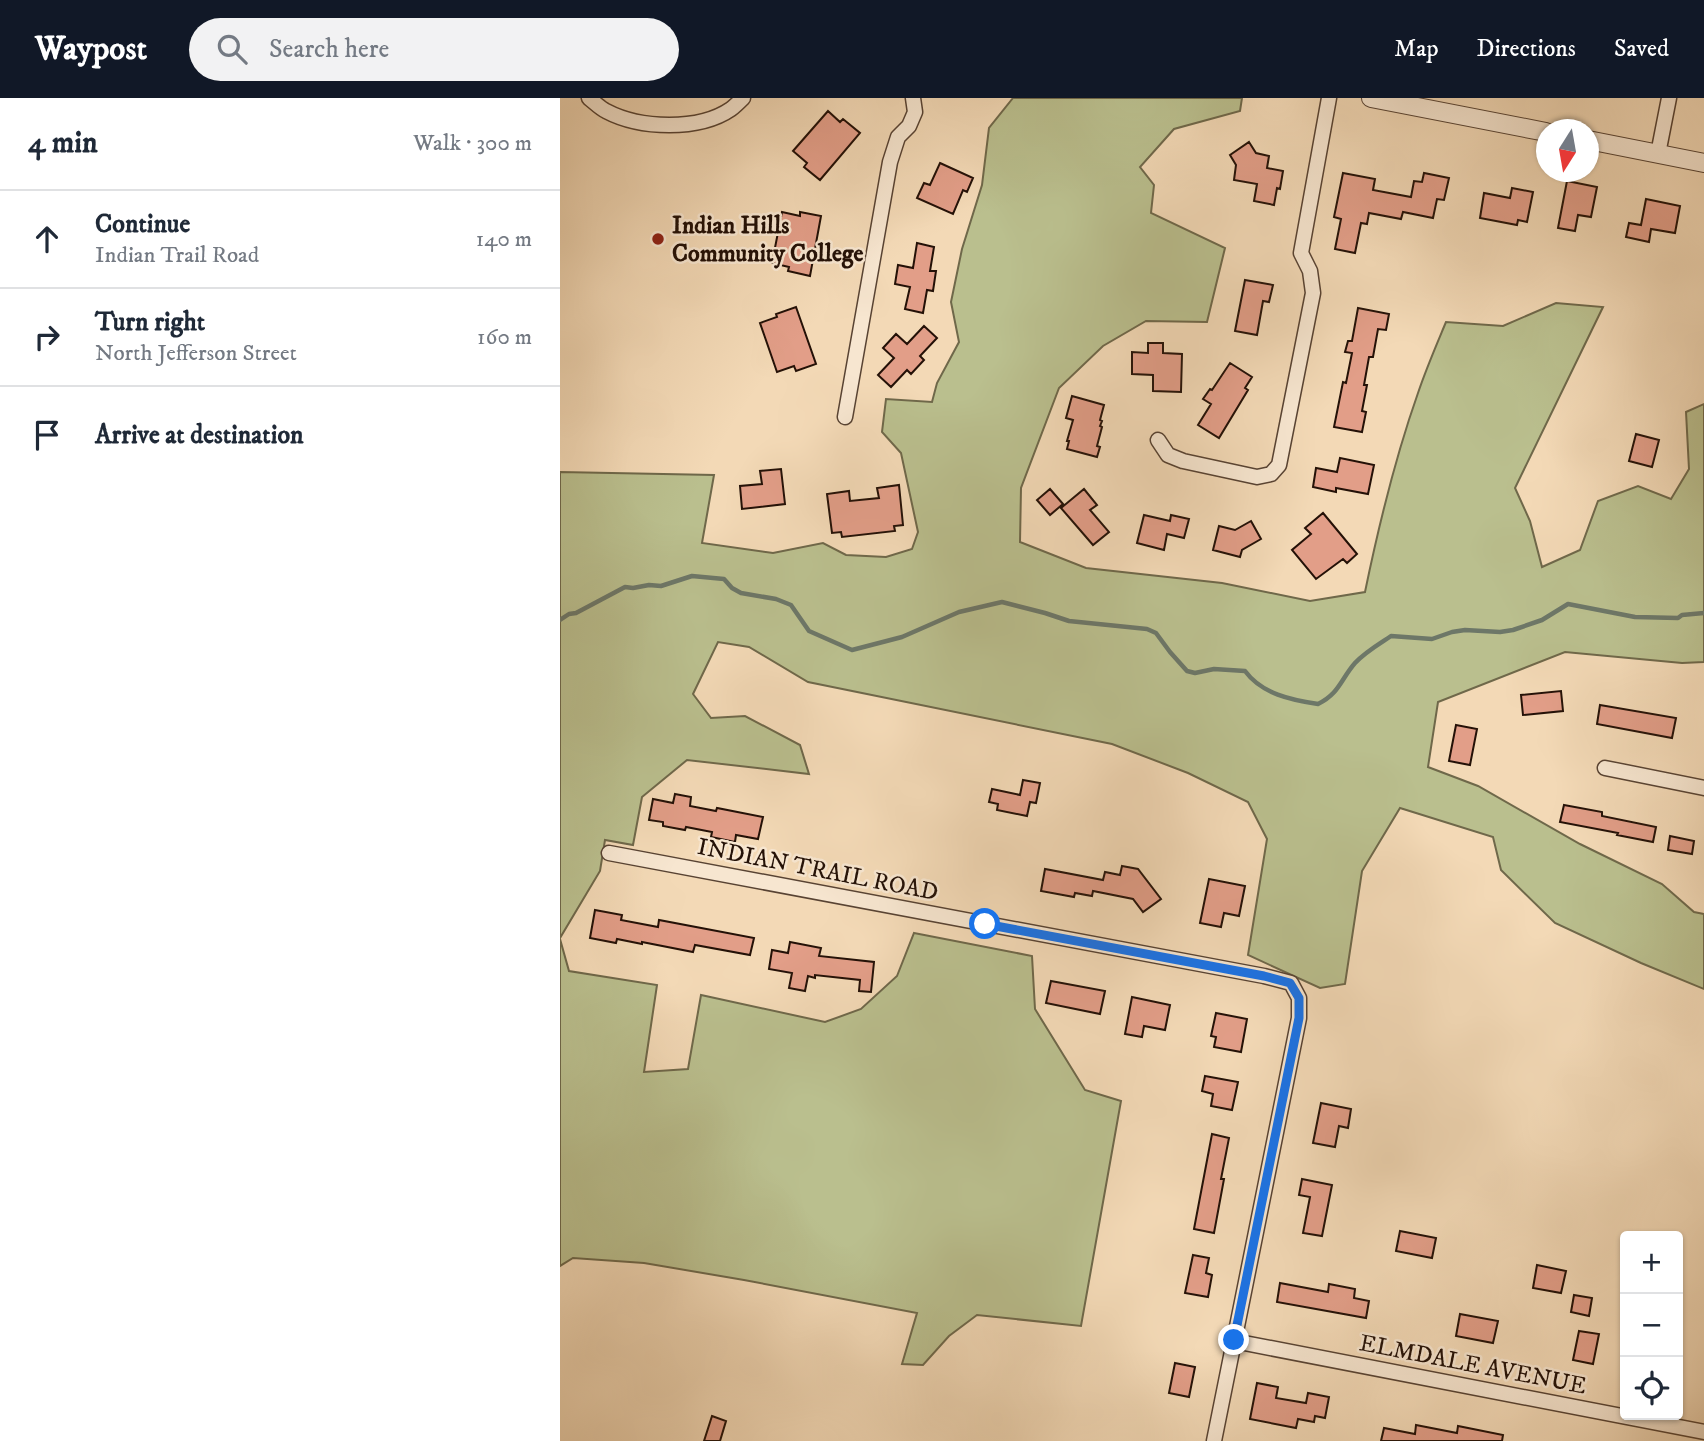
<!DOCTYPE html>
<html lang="en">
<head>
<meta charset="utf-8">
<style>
	:root { --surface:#fff; --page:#f2f2f3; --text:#1f2937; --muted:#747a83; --line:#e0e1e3; --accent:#111827 }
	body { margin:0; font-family:"IM FELL DW Pica",serif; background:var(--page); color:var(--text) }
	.controls { position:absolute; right:21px; bottom:21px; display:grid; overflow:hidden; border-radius:7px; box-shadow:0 2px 5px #0004 }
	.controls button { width:63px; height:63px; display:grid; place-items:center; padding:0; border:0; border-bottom:2px solid var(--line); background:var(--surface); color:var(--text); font:35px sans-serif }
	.compass { position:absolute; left:976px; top:21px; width:63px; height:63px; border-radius:50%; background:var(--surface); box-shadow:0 2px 5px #0004; rotate:191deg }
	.stop { position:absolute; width:21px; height:21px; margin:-16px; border:5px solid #1a73e8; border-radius:50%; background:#fff }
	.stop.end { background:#1a73e8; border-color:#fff; box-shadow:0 2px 7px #0008 }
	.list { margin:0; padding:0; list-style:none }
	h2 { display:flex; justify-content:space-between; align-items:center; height:91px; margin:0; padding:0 28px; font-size:30px }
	h2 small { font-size:23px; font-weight:400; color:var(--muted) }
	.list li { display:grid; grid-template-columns:46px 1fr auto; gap:21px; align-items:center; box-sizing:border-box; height:98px; padding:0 28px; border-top:2px solid var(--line) }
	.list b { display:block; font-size:26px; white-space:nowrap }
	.list p { margin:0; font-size:23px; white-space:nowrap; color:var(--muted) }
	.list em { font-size:23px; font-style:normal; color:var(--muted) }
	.icon { flex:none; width:38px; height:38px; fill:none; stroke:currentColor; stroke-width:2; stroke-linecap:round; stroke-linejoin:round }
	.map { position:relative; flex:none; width:1144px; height:1343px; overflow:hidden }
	header { display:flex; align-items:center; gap:42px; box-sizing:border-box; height:98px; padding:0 35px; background:var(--accent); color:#fff }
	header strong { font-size:33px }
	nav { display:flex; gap:38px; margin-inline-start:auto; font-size:24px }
	.search { width:490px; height:63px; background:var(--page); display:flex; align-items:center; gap:18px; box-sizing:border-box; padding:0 24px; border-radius:38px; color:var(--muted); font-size:26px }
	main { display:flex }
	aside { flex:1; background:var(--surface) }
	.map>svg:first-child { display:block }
	.green { fill:#babf8e; stroke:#6f684a; stroke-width:2 }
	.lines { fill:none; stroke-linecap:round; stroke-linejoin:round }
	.stream { stroke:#6d7768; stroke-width:4.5 }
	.building { fill:#e29e88; stroke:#241107; stroke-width:2 }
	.minor-casing { stroke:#584333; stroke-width:17 }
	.tertiary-casing { stroke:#584333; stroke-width:20 }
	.minor { stroke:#f7e6d0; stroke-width:14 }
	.tertiary { stroke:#f7e6d0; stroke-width:18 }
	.route { stroke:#1a73e8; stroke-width:9 }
	.poi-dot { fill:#8f2418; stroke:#f7e6d0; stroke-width:2.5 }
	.labels { text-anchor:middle; stroke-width:5; stroke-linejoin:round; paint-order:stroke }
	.poi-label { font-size:24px; font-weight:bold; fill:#241107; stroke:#f7e6d0; text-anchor:start }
	.street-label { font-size:24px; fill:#241107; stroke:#f7e6d0 }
</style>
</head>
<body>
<header>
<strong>Waypost</strong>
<div class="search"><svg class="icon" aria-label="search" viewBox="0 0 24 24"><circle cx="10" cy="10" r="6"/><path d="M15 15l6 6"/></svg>Search here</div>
<nav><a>Map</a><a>Directions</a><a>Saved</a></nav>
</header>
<main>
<aside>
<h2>4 min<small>Walk · 300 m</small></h2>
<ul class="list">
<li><svg class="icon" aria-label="ahead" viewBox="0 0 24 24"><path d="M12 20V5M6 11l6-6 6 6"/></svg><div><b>Continue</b><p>Indian Trail Road</p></div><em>140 m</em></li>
<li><svg class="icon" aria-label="right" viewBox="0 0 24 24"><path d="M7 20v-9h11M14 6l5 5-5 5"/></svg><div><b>Turn right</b><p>North Jefferson Street</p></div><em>160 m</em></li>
<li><svg class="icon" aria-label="arrive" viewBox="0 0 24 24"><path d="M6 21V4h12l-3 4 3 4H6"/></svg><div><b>Arrive at destination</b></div></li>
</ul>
</aside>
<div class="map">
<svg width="1144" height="1343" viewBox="0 0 1144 1343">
	<rect width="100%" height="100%" fill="#f3d9b6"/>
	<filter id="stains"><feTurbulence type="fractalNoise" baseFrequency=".00286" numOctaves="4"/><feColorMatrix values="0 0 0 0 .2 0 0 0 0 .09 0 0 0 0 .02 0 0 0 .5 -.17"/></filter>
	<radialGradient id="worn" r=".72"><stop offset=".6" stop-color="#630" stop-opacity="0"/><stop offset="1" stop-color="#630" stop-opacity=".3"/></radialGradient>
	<!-- green -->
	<path class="green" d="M453,0H682L680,13L614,31L580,69L594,87L591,115L665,150L647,224L586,223L543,248L499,290L461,390L460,444L526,470L662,485L750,503L805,494C819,426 835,360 858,295C866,271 876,248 886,224L943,228L996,205L1043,209L955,390L970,423L982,469L1020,452L1038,403L1078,388L1111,401L1129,371L1126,314L1144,306V564L1122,565L1005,554L878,604L868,669L918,688L1020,746L1102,786L1134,814L1144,816V891L1081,865L995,825L941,772L933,739L840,710L802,773L785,886L760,890L688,857L707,741L688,704L628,675L552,646L248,584L189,549L158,544L133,596L151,620L185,618L240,647L249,676L127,662L82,699L73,747L45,742L40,773L0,840V374L154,377L142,445L213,455L263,445L286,457L326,459L352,451L358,434L341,355L322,334L326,301L372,304L377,285L399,244L391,204L402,151L422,87L429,30Z
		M354,835L472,858L475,911L525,992L561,1003L521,1228L417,1217L389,1238L363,1267L342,1266L357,1215L184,1182L84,1165L13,1160L0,1168V841L9,873L97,887L84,974L128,971L141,897L265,924L301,911L337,878Z"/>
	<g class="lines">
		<!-- stream -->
		<path class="stream" d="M0,522L9,516L16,515L65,489L73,490L89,487L101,488L132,478L164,481L172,490L181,495L216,501L231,507L249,533L292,552L342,539L399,514L442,504L485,515L509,523L587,531L596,535L610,554L627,573L635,575L654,571L685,573C702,596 731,602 758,606C779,596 781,581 795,565C805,554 819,546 831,538L872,541L892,534L905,532L940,534L953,532L982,522L1008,506L1075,519L1118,520L1122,517L1144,515"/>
	</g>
	<!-- building -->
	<path class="building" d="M268,13L280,24L283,21L300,35L260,82L244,69L247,65L233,53Z
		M689,44L696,55L709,58L707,70L723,73L720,91L717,90L714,107L694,103L697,86L674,82L676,67L670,57Z
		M380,65L413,80L407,94L403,92L393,116L357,100L364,85L370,87Z
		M783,75L815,81L813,92L851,99L854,83L862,84L864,75L889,80L884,102L877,101L873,120L843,114L841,121L809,115L807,126L801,125L795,155L775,151L781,121L774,119Z
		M1007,83L1037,89L1031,119L1018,117L1015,133L998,130Z
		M952,90L973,94L967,124L958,122L957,127L920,120L924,95L950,100Z
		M1086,101L1120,108L1115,135L1091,131L1089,144L1066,139L1069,125L1081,127Z
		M222,114L240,118V114L261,118L250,178L228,173L229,169L212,165Z
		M357,145L374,149L370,173H376L373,193L367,192L363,215L345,211L350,189L335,186L338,167L353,170Z
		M685,182L713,187L709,204L703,203L697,237L675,233Z
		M236,209L256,266L236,273L234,268L217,274L200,225L217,219L216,216Z
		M798,210L829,216L826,232L818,231L813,259H809L804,287H807L802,313L806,314L802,334L774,329L783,284L786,285L792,255L785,254L788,243H792Z
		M364,228L377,240L360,258L364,262L351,276L347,272L331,289L318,277L334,260L323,250L336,236L347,246Z
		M588,245H603V255L622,256L621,294L593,293V277L572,276V254L588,255Z
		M670,265L692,279L685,290L688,292L659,340L638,327L651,306L643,301L650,291L652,292Z
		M512,298L544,307L540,322L542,323L540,328L542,329L537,348L540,349L537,359L507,351L509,343H507L513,322L506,320Z
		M1076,336L1099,342L1092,369L1069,363Z
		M780,360L814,367L808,396L776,390V394L753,389L756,370L777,374Z
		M221,371L225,406L182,411L180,388L202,386L200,373Z
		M339,387L343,427L334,428L335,433L282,439L281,434L272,435L267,396L289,393L290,403L319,400L317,390Z
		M490,391L503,406L490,417L477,402Z
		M524,391L537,407L530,412L549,434L533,447L501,410Z
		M763,415L797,456L787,465L783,461L756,481L732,452L751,436L745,430Z
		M584,417L610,423L611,417L629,421L624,440L607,436L604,452L577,445Z
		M691,423L701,441L682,452L680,459L653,452L659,428L675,432Z
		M1001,593L1003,613L963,617L961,597Z
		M1040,607L1116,620L1112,640L1037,626Z
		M896,627L917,631L910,667L889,663Z
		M463,682L480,685L476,705L470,704L467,718L437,712L438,706L429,704L432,691L460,697Z
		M115,696L131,699L130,708L156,713L157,710L203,719L198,741L176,737L175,744L151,739L152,734L126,729L125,732L103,728V724L89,722L93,701L113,705Z
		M1004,707L1042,714V718L1096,729L1093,744L1057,737L1058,735L1000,724Z
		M1110,738L1134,743L1132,756L1108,752Z
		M562,768L578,771L601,801L583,814L573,801L533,793L532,798L515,795L514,799L481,793L485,771L543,782L545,774L560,777Z
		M649,781L685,788L679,818L664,815L661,829L640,825Z
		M35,812L62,817L61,822L98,829L99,822L194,840L190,857L135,847L133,854L82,844V846L57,841L56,845L30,840Z
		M230,844L261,850L259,858L314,864L311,894L299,893L300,882L255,877V880L248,878L245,893L229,890L232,875L209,871L212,852L228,855Z
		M491,883L545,893L540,916L486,905Z
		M572,899L610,907L605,932L584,928L582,939L565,936Z
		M656,915L687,921L681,954L654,949L656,939L651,938Z
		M645,978L678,984L672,1012L651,1008L653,996L642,993Z
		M761,1005L791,1011L788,1030L779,1028L775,1049L753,1045Z
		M652,1036L669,1040L661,1081H664L654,1135L634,1131Z
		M742,1081L772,1087L762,1138L743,1135L750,1099L739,1097Z
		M840,1133L876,1140L872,1160L836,1153Z
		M633,1157L649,1160L646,1175L652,1177L648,1199L625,1195Z
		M977,1167L1006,1173L1001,1195L973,1190Z
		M720,1185L768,1194L769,1186L795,1191L794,1200L809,1203L806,1220L717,1204Z
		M1014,1197L1032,1200L1029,1218L1011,1214Z
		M900,1216L938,1223L933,1245L896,1238Z
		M1019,1233L1039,1236L1033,1266L1013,1262Z
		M615,1265L635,1269L629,1299L609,1295Z
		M697,1285L718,1289L716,1300L746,1305L748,1295L769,1299L765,1320L755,1318L754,1324L738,1321L736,1330L690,1321Z
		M152,1318L166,1323L160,1343H144Z
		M856,1327L897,1335L898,1328L943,1337L942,1343H821L824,1330L855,1336Z"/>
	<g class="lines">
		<!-- minor casing -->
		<g class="minor-casing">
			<path id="minor" d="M29,0C34,4 40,10 46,13C80,31 139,33 171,11C175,8 179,4 183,0
				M1098,56L1109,0
				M285,319L330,64L338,39L349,28L355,14L353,0
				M598,342L608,357L623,363L697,379L711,376L719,367L753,195L750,173L741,155L769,0
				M1045,670L1144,690
				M49,755L704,878L731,885L739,900V920L654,1343
				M674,1243L1144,1334"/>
		</g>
		<!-- tertiary casing -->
		<g class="tertiary-casing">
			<path id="tertiary" d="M811,0L986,34
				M1028,42L1144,65"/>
		</g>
		<!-- minor -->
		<use href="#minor" class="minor"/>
		<!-- tertiary -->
		<use href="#tertiary" class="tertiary"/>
	</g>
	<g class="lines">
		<!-- route -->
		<path class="route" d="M425,826L704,878L730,885L739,900V920L674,1242"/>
	</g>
	<!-- markers -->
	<circle class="poi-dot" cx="98" cy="141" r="7"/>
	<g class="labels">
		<!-- poi labels -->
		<g class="poi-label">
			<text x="112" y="135">Indian Hills<tspan x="112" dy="28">Community College</tspan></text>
		</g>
		<!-- street labels -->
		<g class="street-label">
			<text transform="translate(258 771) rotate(11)" y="8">INDIAN TRAIL ROAD</text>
			<text transform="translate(913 1266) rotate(11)" y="8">ELMDALE AVENUE</text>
		</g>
	</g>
	<rect width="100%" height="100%" filter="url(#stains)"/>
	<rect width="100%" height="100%" fill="url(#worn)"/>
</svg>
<div class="controls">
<button>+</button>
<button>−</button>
<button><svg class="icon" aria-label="locate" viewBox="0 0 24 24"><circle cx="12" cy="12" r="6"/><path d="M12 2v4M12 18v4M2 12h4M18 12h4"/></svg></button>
</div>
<svg class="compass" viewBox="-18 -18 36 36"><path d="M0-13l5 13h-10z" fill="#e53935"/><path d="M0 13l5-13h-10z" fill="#747a83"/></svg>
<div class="stop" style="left:425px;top:826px"></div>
<div class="stop end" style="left:674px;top:1242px"></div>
</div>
</main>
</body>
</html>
